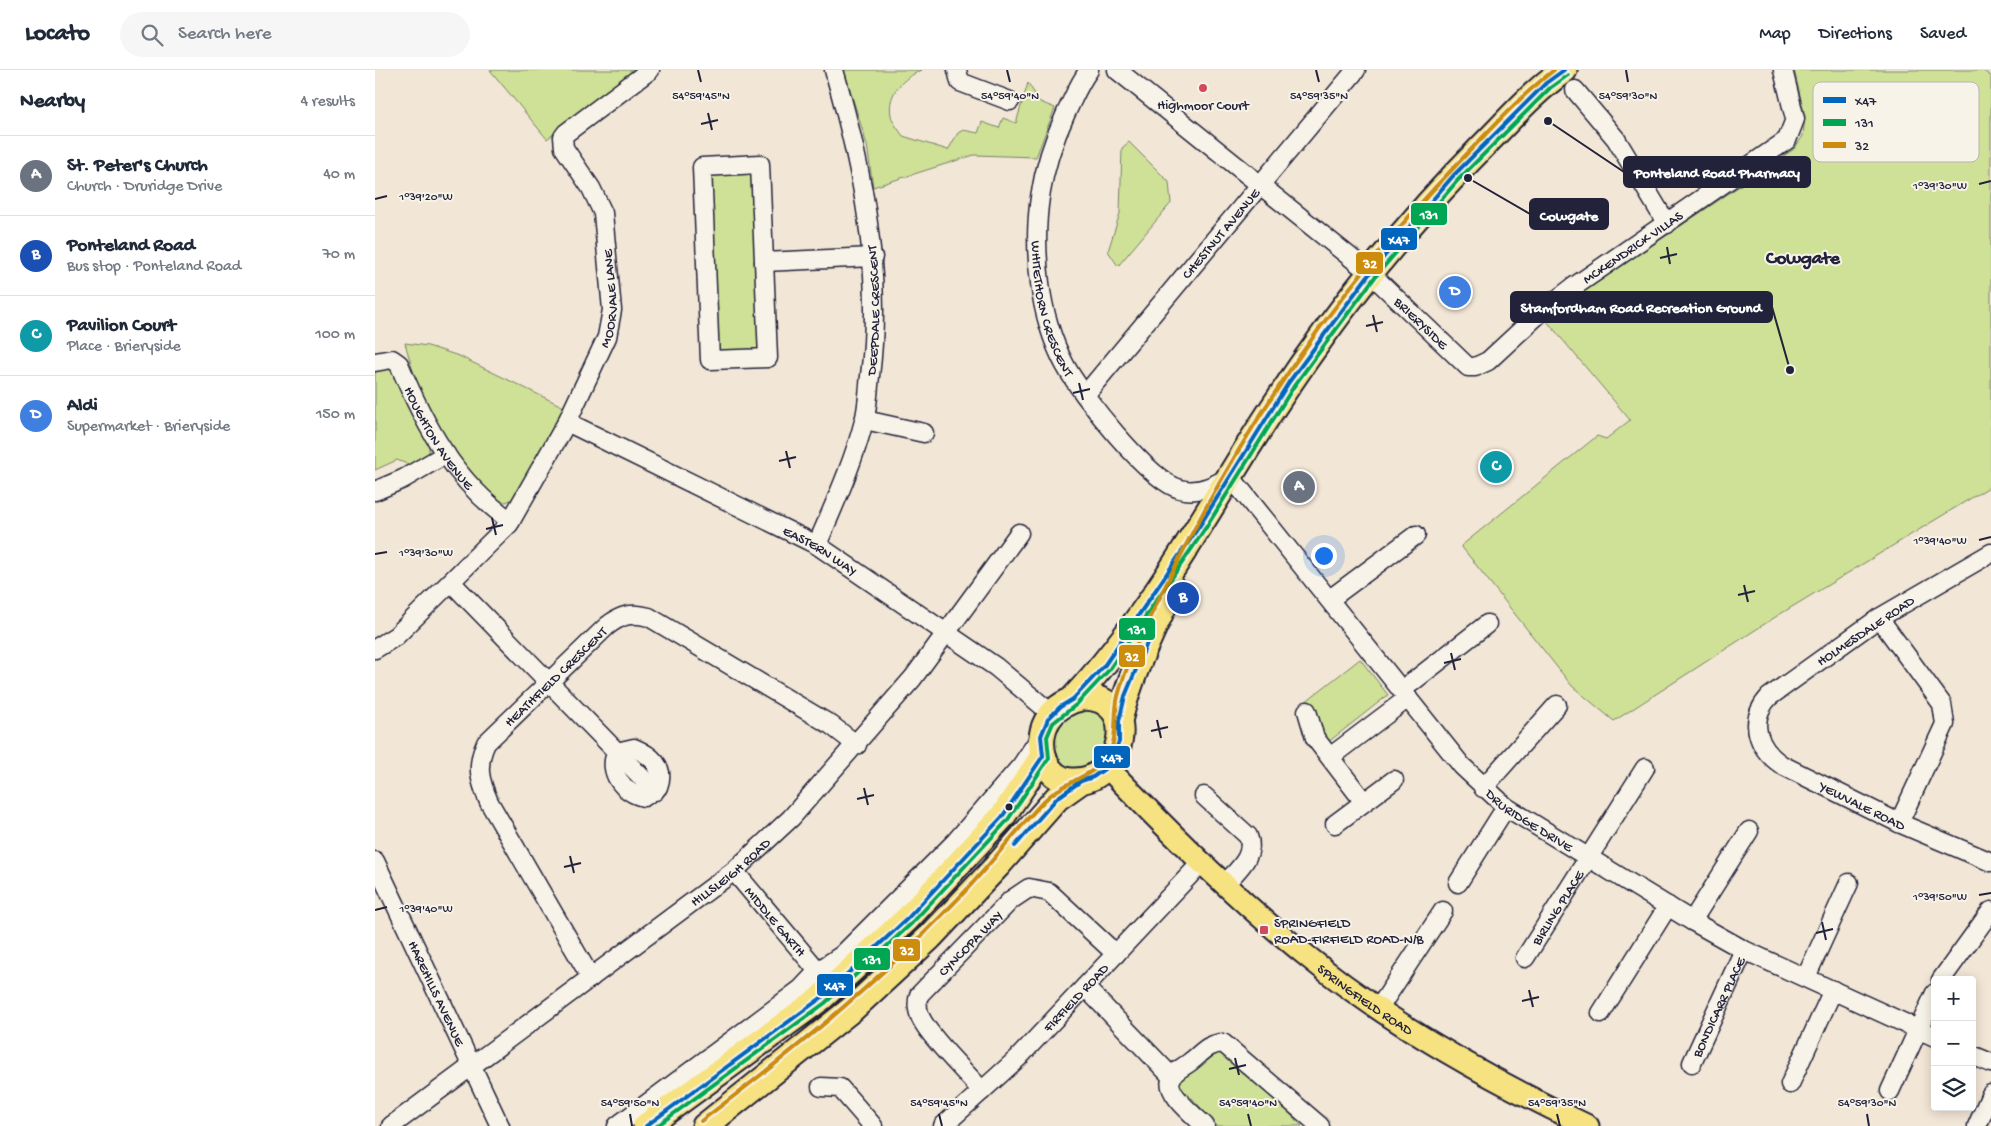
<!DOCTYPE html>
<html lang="en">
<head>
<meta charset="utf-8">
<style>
	:root { --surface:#fff; --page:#f6f6f7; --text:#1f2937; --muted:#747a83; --line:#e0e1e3; --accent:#d1495b }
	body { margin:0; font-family:"Gochi Hand",sans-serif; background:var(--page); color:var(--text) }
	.controls { position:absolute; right:15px; bottom:15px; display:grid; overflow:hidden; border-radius:5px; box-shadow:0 2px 12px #0003 }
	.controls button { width:45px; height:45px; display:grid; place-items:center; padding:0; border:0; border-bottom:1px solid var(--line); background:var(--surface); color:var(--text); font:25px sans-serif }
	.you { position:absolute; left:948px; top:485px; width:18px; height:18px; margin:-12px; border:4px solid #fff; border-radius:50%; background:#1a73e8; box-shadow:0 0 0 8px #1a73e833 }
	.badge { display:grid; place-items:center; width:32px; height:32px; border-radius:50%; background:var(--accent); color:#fff; font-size:16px; font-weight:700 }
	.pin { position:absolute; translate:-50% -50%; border:2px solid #fff; box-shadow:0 1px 5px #0006 }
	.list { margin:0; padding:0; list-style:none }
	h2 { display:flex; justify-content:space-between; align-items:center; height:65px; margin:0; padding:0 20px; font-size:21px }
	h2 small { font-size:16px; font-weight:400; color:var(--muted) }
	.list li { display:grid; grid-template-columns:32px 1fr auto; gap:15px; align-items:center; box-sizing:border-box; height:80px; padding:0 20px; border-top:1px solid var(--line) }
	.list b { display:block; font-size:19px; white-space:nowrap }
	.list p { margin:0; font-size:16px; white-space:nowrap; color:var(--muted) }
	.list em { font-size:16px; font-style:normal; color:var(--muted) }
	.icon { flex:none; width:28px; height:28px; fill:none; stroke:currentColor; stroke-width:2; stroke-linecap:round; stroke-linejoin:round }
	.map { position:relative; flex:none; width:1616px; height:1056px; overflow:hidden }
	header { display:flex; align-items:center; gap:30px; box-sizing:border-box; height:70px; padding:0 25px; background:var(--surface); border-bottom:1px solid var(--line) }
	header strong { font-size:24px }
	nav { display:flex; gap:28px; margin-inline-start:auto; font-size:18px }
	.search { width:350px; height:45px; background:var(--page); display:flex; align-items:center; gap:12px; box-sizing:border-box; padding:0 18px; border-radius:28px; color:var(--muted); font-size:19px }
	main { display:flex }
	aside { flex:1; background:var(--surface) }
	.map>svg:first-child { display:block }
	.green { fill:#cee196; stroke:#788268 }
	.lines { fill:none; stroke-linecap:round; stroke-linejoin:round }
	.minor-casing { stroke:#22223b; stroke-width:21 }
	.major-casing { stroke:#22223b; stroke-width:25 }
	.highway-casing { stroke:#22223b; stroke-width:29 }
	.minor { stroke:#f7f3e8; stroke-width:18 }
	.major { stroke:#f7e281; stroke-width:21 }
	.highway { stroke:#f7e281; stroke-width:25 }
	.bus-1-casing { stroke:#f7f3e8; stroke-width:8 }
	.bus-2-casing { stroke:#f7f3e8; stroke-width:8 }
	.bus-3-casing { stroke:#f7f3e8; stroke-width:8 }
	.bus-1 { stroke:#0065bd; stroke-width:4 }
	.bus-2 { stroke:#00a651; stroke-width:4 }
	.bus-3 { stroke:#cc8c0c; stroke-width:4 }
	.ticks { fill:none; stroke:#22223b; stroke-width:2 }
	.poi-dot { fill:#d1495b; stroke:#f7f3e8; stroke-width:2 }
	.bus-dot { fill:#22223b; stroke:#f7f3e8; stroke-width:2 }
	.labels { text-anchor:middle; stroke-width:4; stroke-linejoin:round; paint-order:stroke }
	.poi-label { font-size:14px; fill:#22223b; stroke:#f7f3e8 }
	.street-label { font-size:14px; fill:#22223b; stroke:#f7f3e8 }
	.district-label { font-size:19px; font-weight:bold; fill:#22223b; stroke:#f7f3e8 }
	.key { fill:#f7f3e8; stroke:#b7b4b4; stroke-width:1 }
	.key-label { font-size:14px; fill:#22223b }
	.ticks-label { font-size:12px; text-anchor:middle; fill:#22223b; stroke:#f7f3e8; stroke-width:4; stroke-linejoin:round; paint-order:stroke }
	.leader { fill:none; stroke:#22223b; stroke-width:2 }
	.callout-dot { fill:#22223b; stroke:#f7f3e8; stroke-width:2 }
	.callout { fill:#22223b; stroke:#22223b; stroke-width:2 }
	.callout-label { font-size:15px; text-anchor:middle; font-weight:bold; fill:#fff }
	.line-badge { stroke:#f7f3e8; stroke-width:2 }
	.badge-label { font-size:14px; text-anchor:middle; font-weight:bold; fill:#fff }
</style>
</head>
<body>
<header>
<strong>Locato</strong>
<div class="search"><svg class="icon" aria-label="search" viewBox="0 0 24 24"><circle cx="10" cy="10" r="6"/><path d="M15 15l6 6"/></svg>Search here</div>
<nav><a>Map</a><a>Directions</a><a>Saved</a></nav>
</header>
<main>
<aside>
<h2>Nearby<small>4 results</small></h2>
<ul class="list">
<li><span class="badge" style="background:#6b7280">A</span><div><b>St. Peter's Church</b><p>Church · Druridge Drive</p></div><em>40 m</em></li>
<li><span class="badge" style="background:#1a4fb4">B</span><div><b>Ponteland Road</b><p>Bus stop · Ponteland Road</p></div><em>70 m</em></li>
<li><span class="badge" style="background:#0f9aa8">C</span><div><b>Pavilion Court</b><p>Place · Brieryside</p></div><em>100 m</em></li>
<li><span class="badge" style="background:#3f7fe0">D</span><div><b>Aldi</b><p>Supermarket · Brieryside</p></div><em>150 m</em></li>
</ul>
</aside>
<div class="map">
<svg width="1616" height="1056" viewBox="0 0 1616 1056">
	<rect width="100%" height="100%" fill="#f2e6d6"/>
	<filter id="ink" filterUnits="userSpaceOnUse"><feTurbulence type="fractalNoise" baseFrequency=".02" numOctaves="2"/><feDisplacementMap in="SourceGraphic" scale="10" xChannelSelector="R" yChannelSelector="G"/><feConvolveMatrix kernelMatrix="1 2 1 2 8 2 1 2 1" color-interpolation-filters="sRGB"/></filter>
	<g filter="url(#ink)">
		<!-- green -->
		<path class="green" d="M115,0H265L172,69Z
			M469,0H547C528,8 512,23 516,45C517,52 524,60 528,66L573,80L583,63L588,60L603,63L607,52L624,58L628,48L641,53L653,13L665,32L680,38L661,87L599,85L498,117L492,75Z
			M1419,0H1607L1616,6V416L1402,546L1239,651L1197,616L1086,476L1222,366L1231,369L1255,350L1171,250L1182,240L1419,79L1428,66L1430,46Z
			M754,72L794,112L796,133L743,196L733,181L745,143L747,78Z
			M353,99L379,105L387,279L363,288L339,281L331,107Z
			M30,273L53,276L84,286L189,337L138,429L131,432L121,431L94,405L47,333Z
			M15,297L54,376V387L37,396L22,390L0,400V299Z
			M985,589L1013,625L952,673C942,660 940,644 930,632Z
			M707,636L732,647V682L710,699C705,699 699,700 695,698C676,690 673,662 687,648C692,643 701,640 707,636Z
			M836,980L853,983L927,1056H842L817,1028H810L803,1020V1008Z"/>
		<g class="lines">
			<!-- minor casing -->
			<g class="minor-casing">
				<g id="minor">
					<path d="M582,0L585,12L635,31"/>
					<path id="s1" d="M714,0C704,13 698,29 691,43C665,99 657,151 665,213C668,240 677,271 690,295C707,326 773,410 805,419C822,424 841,415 855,406L1087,696L1131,737L1317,851L1369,880L1560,967"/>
					<path id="s2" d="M742,0L995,203L1093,297H1100L1113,291L1167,241L1197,218L1412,70L1420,49L1408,0"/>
					<path d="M1200,20L1241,69L1292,154"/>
					<path d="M385,94L393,288L335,290L327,97Z"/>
					<path d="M389,192L498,187"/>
					<path id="s3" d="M0,292L17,289L24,294C49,354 80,413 136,451"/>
					<path id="s4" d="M710,325L981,0"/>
					<path d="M490,350L549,363"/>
					<path id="s5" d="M192,352L442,475L621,597L677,644"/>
					<path d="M0,421L28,409L71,384"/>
					<path id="s6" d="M442,475C459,435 478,394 489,351C493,337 493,321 495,306C508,201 488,101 459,0"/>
					<path id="s7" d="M1616,483L1504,548L1394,627C1372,651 1383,679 1407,695L1524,753L1616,792"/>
					<path d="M76,512L280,721"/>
					<path d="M955,529L1041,465"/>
					<path d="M1504,548L1567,634L1570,654L1524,753"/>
					<path id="s8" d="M0,579L21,566L134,454L192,352L232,267L237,240L228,143L216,118L189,78L188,67L191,63L275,0"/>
					<path d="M1027,620L1112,554"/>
					<path d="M932,641L940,668L989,732"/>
					<path d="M259,678C276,685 291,697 283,717L269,727C249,724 231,701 242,682Z"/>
					<path d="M955,687L1033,628"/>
					<path d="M1108,718L1182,635"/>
					<path d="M829,726L873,766C881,786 862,800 850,814"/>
					<path d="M960,754L1019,710"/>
					<path id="s9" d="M0,791L125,1056"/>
					<path id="s10" d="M359,801L443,901"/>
					<path d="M1083,813L1131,737"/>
					<path d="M1317,851L1374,761"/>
					<path id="s11" d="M1150,888L1270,698"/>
					<path d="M1431,907L1474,813"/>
					<path id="s12" d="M216,908L114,732C104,709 101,695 111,673L232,556C246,545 257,542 274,547L456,655L482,675"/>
					<path d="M1566,910L1616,841"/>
					<path d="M710,917L797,1007"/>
					<path d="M1004,938L1068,841"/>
					<path d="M1226,943L1293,836"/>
					<path d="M1597,985L1616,993"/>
					<path id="s13" d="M1317,993L1369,880"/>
					<path d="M1415,1014L1458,920"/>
					<path d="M446,1017L465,1018L498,1056"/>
					<path id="s14" d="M607,1021C590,1001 560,973 548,952C543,944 541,935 544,925L636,830L654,818L674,822L741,884"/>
					<path d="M1515,1021L1560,923"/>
					<path id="s15" d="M16,1056L359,801L416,748L538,608L644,463"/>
					<path d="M242,1056L426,919L443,901L467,885L581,771L646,696L666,666"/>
					<path id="s16" d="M568,1056L643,988L827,792"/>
					<path d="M830,1056C820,1046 788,1022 797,1007C800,1000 809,997 815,992C827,983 832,974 848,973L945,1056"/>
					<path d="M1602,1056L1616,1024"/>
				</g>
			</g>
			<!-- major casing -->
			<g class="major-casing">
				<g id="major">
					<path id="s17" d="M732,697C799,767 870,838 947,898C1029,962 1120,1012 1213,1056"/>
				</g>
			</g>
			<!-- highway casing -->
			<g class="highway-casing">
				<path id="highway" d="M709,627C768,628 748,714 697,711C667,710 659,669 674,648C682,636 695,630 709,627Z
					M698,629C760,563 808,483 855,406C927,287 1011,173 1110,74C1135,49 1159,21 1189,0
					M744,651C755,604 777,562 797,518
					M271,1056L446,928L532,849L627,747L668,686
					M330,1056L477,939L555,867L623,795L682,728L706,711"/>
			</g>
			<!-- minor -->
			<use href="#minor" class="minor"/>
			<!-- major -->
			<use href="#major" class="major"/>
			<!-- highway -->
			<use href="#highway" class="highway"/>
			<!-- bus-1 casing -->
			<g class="bus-1-casing">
				<path id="bus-1" d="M640,776L682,728L706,711L718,707L732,697L744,672V651L750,626L777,561
					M271,1056L446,928L532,849L627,747L668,686L666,666L673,649L685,637L698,629L729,596L827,452L914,312L995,203L1078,106L1171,13L1189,0"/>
			</g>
			<!-- bus-2 casing -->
			<g class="bus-2-casing">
				<path id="bus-2" d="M282,1056L450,933L537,853L632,751L674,688L672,667L678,653L702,634L734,600L832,456L919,316L1000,207L1083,110L1175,18L1193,5"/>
			</g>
			<!-- bus-3 casing -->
			<g class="bus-3-casing">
				<path id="bus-3" d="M326,1051C415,984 501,914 578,834C611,801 638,763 670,730C687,712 718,707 732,687C744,669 738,645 743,626C754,584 777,544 796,505C870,353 967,214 1084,92C1115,60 1144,27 1179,0"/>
			</g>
			<!-- bus-1 -->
			<use href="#bus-1" class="bus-1"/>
			<!-- bus-2 -->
			<use href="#bus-2" class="bus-2"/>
			<!-- bus-3 -->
			<use href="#bus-3" class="bus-3"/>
		</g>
	</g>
	<!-- ticks -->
	<path class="ticks" d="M323,0L326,12M632,0L635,12M941,0L944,12M1251,0L1253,12M333,43L337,60M326,54L343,50M1604,114L1616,111M0,129L12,126M1292,177L1295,194M1285,188L1302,184M998,245L1002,262M991,256L1008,252M704,313L708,330M698,323L715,319M411,381L415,398M404,391L421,387M117,448L121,465M111,459L128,455M1604,470L1616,467M0,484L12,482M1369,515L1373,532M1363,525L1380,521M1076,583L1080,600M1069,593L1086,589M782,650L786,668M776,661L793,657M489,718L493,735M482,729L499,725M195,786L199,803M189,797L206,793M1604,825L1616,823M0,840L12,837M1447,852L1451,870M1441,863L1458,859M1154,920L1158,937M1147,931L1164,927M860,988L864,1005M854,999L871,995M255,1044L257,1056M564,1044L567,1056M873,1044L876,1056M1182,1044L1185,1056M1492,1044L1494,1056"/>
	<!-- markers -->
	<g class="poi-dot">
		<circle cx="828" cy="18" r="5"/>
		<rect x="884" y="855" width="10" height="10" rx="2.5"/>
	</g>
	<circle class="bus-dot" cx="634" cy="737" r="4.5"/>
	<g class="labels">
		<!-- poi labels -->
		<g class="poi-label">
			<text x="828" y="39">Highmoor Court</text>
			<text x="899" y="857" text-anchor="start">SPRINGFIELD<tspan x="899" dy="16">ROAD-FIRFIELD ROAD-N/B</tspan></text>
		</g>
		<!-- street labels -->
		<g class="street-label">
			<text dy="5" stroke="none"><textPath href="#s4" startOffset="211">CHESTNUT AVENUE</textPath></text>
			<text dy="5" stroke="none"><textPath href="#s2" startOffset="666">MCKENDRICK VILLAS</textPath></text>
			<text dy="5" stroke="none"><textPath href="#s8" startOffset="434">MOORVALE LANE</textPath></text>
			<text dy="5" stroke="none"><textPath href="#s1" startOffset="251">WHITETHORN CRESCENT</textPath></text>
			<text dy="5" stroke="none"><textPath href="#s6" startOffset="244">DEEPDALE CRESCENT</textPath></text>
			<text dy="5" stroke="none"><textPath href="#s2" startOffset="396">BRIERYSIDE</textPath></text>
			<text dy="5" stroke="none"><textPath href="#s3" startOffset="110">HOUGHTON AVENUE</textPath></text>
			<text dy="5" stroke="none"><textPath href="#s5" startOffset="284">EASTERN WAY</textPath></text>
			<text transform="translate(1490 560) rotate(-34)" y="5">HOLMESDALE ROAD</text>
			<text dy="5" stroke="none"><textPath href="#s12" startOffset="361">HEATHFIELD CRESCENT</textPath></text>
			<text dy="5" stroke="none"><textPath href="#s7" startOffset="435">YEWVALE ROAD</textPath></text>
			<text dy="5" stroke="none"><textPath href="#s1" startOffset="992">DRURIDGE DRIVE</textPath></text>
			<text dy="5" stroke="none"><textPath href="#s15" startOffset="424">HILLSLEIGH ROAD</textPath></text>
			<text dy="5" stroke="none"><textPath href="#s11" startOffset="60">BIRLING PLACE</textPath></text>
			<text dy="5" stroke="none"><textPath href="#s10" startOffset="65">MIDDLE GARTH</textPath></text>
			<text dy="5" stroke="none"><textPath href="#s14" startOffset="192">CYNCOPA WAY</textPath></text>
			<text dy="5" stroke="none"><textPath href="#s9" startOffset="146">HAREHILLS AVENUE</textPath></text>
			<text dy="5" stroke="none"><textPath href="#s16" startOffset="185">FIRFIELD ROAD</textPath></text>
			<text dy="5" stroke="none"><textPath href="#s17" startOffset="348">SPRINGFIELD ROAD</textPath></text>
			<text dy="5" stroke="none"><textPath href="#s13" startOffset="62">BONDICARR PLACE</textPath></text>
		</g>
		<!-- district labels -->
		<g class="district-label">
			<text x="1428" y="193">Cowgate</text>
		</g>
	</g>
	<!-- legend -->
	<rect x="1438" y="12" width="166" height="80" rx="8" class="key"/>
	<rect x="1448" y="27" width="23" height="6" fill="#0065bd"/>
	<rect x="1448" y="49" width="23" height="7" fill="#00a651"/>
	<rect x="1448" y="72" width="23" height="6" fill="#cc8c0c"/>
	<g class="key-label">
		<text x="1480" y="35">X47</text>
		<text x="1480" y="57">131</text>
		<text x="1480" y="80">32</text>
	</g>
	<g class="ticks-label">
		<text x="326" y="29">54°59'45"N</text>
		<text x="635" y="29">54°59'40"N</text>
		<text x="944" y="29">54°59'35"N</text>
		<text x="1253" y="29">54°59'30"N</text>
		<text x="1565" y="119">1°39'30"W</text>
		<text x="51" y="130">1°39'20"W</text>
		<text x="1565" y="474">1°39'40"W</text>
		<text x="51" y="486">1°39'30"W</text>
		<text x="1565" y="830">1°39'50"W</text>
		<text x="51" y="842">1°39'40"W</text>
		<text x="255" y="1036">54°59'50"N</text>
		<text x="564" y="1036">54°59'45"N</text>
		<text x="873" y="1036">54°59'40"N</text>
		<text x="1182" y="1036">54°59'35"N</text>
		<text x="1492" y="1036">54°59'30"N</text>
	</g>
	<!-- callouts -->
	<path class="leader" d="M1173 51L1249 102M1093 108L1155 144M1415 300L1397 237"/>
	<g class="callout-dot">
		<circle cx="1173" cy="51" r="5"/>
		<circle cx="1093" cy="108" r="5"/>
		<circle cx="1415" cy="300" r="5"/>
	</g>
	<g class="callout">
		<rect x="1249" y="87" width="186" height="30" rx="5"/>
		<rect x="1155" y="129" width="78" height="30" rx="5"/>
		<rect x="1136" y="222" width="261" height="30" rx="5"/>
	</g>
	<g class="callout-label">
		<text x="1342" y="107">Ponteland Road Pharmacy</text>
		<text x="1194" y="150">Cowgate</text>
		<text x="1266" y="242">Stamfordham Road Recreation Ground</text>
	</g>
	<g class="line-badge">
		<rect x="1035" y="132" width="38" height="24" rx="5" fill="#00a651"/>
		<rect x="1005" y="157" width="38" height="24" rx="5" fill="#0065bd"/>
		<rect x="980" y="181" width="29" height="24" rx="5" fill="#cc8c0c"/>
		<rect x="743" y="547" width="38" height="24" rx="5" fill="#00a651"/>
		<rect x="743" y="574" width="28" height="24" rx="5" fill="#cc8c0c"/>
		<rect x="718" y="675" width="38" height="24" rx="5" fill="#0065bd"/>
		<rect x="517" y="868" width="29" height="24" rx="5" fill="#cc8c0c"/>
		<rect x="478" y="877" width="38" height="24" rx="5" fill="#00a651"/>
		<rect x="441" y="903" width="38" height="24" rx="5" fill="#0065bd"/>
	</g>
	<g class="badge-label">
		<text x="1054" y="149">131</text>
		<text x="1024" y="174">X47</text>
		<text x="995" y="198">32</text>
		<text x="762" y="564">131</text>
		<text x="757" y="591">32</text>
		<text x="737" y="692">X47</text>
		<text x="532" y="885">32</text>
		<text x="497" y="894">131</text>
		<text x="460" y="920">X47</text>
	</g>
</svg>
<div class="controls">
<button>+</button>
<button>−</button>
<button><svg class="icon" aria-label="layers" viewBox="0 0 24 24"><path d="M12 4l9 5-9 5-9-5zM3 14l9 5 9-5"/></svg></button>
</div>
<div class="you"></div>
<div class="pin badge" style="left:924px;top:417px;background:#6b7280">A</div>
<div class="pin badge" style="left:808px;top:528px;background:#1a4fb4">B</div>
<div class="pin badge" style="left:1121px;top:397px;background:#0f9aa8">C</div>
<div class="pin badge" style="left:1080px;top:222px;background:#3f7fe0">D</div>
</div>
</main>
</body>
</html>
